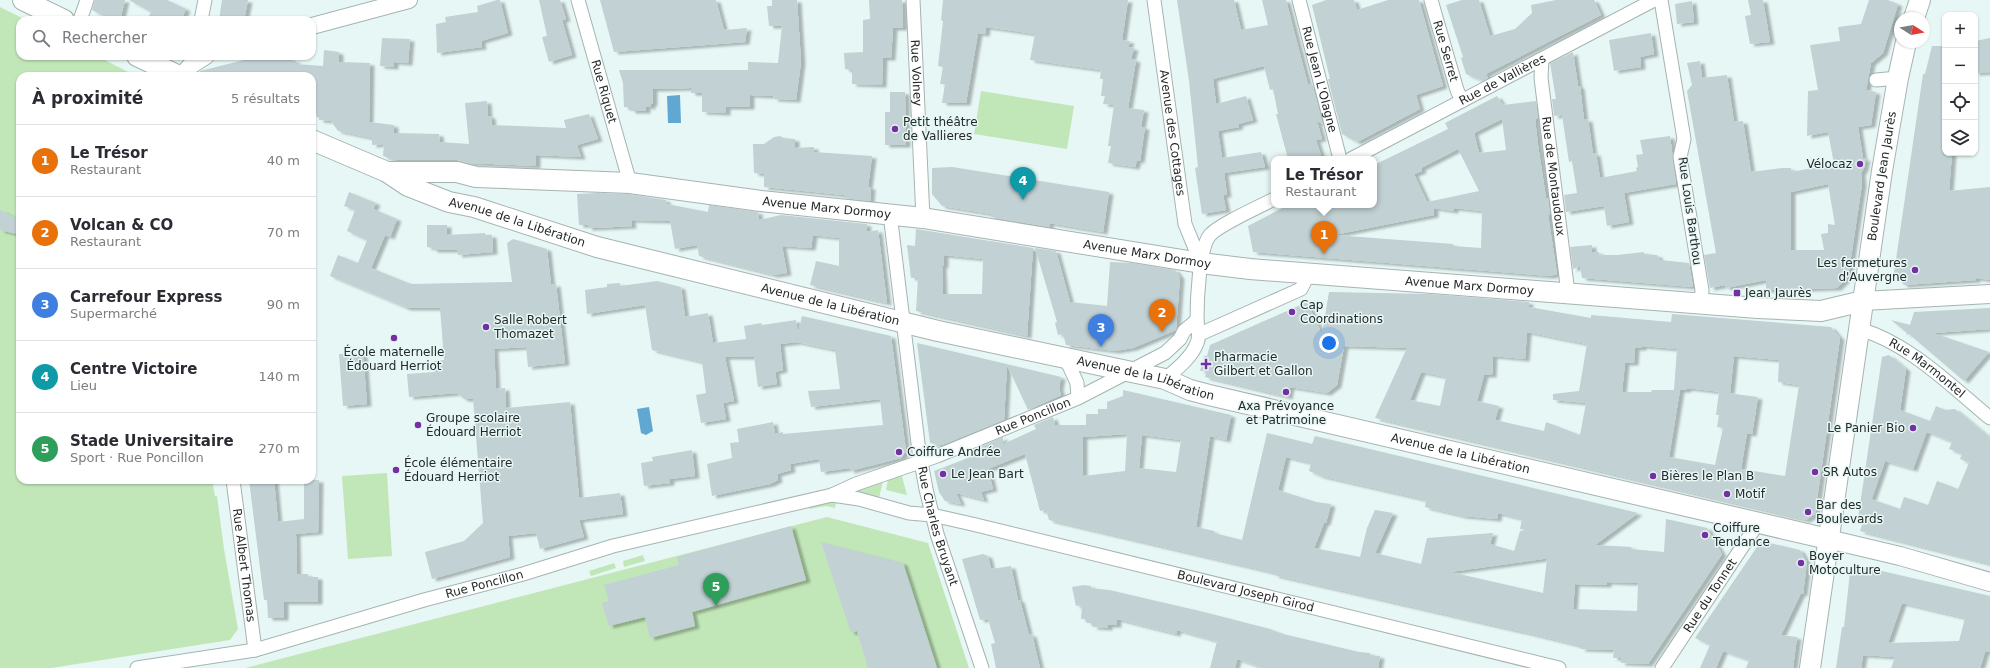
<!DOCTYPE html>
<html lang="fr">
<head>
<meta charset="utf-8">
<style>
	:root { --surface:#fff; --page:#f2f2f3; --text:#2b2b33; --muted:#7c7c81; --line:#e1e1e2; --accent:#742fa3 }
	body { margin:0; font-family:"DejaVu Sans",sans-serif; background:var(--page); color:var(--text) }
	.controls { position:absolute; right:12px; top:12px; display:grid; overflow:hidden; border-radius:8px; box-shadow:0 1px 3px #0004 }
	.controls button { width:36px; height:36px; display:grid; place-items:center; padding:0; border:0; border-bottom:1px solid var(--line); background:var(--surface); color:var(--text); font:20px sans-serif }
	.compass { position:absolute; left:1894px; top:12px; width:36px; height:36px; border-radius:50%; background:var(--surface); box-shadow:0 1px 3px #0004; rotate:101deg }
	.you { position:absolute; left:1329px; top:343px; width:14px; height:14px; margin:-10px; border:3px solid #fff; border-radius:50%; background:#1a73e8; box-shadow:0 0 0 6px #1a73e833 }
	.badge { display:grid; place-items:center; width:26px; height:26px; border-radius:50%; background:var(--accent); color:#fff; font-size:13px; font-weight:700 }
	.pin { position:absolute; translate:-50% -33px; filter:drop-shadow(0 1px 2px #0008) }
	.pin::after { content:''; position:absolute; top:21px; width:14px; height:12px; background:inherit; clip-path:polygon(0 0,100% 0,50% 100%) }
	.popup { position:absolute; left:1271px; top:156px; width:106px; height:52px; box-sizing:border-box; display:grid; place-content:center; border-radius:8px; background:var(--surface); filter:drop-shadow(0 1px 3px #0005); font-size:13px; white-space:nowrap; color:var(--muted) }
	.popup b { font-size:15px; color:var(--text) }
	.popup::after { content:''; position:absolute; left:50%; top:100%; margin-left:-8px; border:8px solid transparent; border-top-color:var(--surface) }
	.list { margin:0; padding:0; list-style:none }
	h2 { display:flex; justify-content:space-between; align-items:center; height:52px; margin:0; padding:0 16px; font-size:17px }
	h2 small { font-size:13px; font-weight:400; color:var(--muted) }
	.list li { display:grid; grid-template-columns:26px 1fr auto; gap:12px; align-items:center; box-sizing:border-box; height:72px; padding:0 16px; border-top:1px solid var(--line) }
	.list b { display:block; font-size:15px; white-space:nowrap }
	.list p { margin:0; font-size:13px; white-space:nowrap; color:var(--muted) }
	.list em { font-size:13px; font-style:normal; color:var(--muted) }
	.icon { flex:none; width:22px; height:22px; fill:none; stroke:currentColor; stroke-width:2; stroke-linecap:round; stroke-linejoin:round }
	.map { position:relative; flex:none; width:1990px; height:668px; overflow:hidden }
	.search { position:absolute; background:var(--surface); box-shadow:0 1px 3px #0004; left:16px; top:16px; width:300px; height:44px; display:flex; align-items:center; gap:10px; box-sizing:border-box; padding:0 14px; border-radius:12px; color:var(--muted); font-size:15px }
	.panel { position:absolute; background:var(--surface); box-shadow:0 1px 3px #0004; left:16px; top:72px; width:300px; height:412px; border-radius:12px }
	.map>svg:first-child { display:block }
	.green { fill:#c1e7b8 }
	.water { fill:#60a8d2 }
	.building { fill:#c1d1d4; fill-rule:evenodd; filter:url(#shadow) }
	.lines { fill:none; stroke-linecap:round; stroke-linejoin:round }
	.minor-casing { stroke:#a5b4b2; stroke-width:15 }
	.tertiary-casing { stroke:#a5b4b2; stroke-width:18 }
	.secondary-casing { stroke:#a5b4b2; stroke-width:20 }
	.primary-casing { stroke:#a5b4b2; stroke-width:22 }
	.minor { stroke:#fff; stroke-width:13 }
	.tertiary { stroke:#fff; stroke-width:16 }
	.secondary { stroke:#fff; stroke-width:18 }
	.primary { stroke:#fff; stroke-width:20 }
	.poi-dot { fill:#742fa3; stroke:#e7f7f5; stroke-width:1.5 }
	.labels { text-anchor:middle; stroke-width:3; stroke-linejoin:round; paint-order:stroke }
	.street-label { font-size:12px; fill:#242a29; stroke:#e7f7f5 }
	.poi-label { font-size:12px; fill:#242a29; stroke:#e7f7f5; text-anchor:start }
</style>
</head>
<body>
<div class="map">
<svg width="1990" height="668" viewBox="0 0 1990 668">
	<defs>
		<filter id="shadow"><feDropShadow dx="4.5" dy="2.5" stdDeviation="1" flood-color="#0004"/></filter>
	</defs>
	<rect width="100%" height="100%" fill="#e7f7f5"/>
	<!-- green -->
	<path class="green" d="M0,7L26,20H20V56H97L136,76H20V480H212L215,496H217L224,549L238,629L230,640L51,668H0Z
		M981,91L1074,106L1067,149L974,134Z
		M387,473L392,556L348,559L342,476Z
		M902,476L907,495L886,490L888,479Z
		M883,481L879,498L858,493L859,489Z
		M821,500L836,502L835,508L826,506L809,509L808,503Z
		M827,517L928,543L969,668H245Z
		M643,555L645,561L624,567L623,561Z
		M614,563L616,568L591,576L589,571Z"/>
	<!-- water -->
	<path class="water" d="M680,95L681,123H668L667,96Z
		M649,407L653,431L646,435L641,433L637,409Z"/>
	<!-- building -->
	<path class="building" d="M95,0H125L120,20H112L92,10Z
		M129,0H167L186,9L181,20H147L151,12Z
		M222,0H248L244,20H219Z
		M497,0H500L508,33L481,41L482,47L437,53L436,24L446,22L445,17L478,12L477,6Z
		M539,0H560L566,19L562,20L572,55L549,62L542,37L547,36Z
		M600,0H716L724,30L747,28L745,42L614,52Z
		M772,0H797L801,62L796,100L774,99L773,96L750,95V107H726V113L702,112V93H691V88L653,89V103L651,104V107L646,106V111H631V108L624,107L623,83L619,70H748V62L778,63L782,26H769L767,6H772Z
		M869,0H902L903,28H893L891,58H883L882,85L852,84V70L845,69L844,53L863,52V20L870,19Z
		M943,0H1128L1122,40L1130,41L1128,47L1134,48L1131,59L1136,60L1128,108L1144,110L1141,127H1145L1140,161L1137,160L1135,167L1108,163L1111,146H1108L1114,105L1103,104L1105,96H1101L1103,79H1100L1101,70L1030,60L1035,34L986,27L985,34L978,33L966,103H942L945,84H940L943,67L938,66L943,21L941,20Z
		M1177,0H1234L1241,30L1268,25L1262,0H1286L1308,85L1312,83L1323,124L1317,121L1322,139L1316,140L1322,159H1288L1276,114H1278L1273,89L1270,90L1264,66L1213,79L1216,104L1246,96L1253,120L1238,124L1239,127L1218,131L1222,158L1261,152L1265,167L1224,173L1227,195H1223L1226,210L1202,214L1195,168L1198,167L1189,81Z
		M1326,0H1354L1357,10L1388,0H1419L1443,86L1416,95L1420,109L1357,142L1342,134L1328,79H1330L1312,5Z
		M1462,0H1479L1490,36L1515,29L1532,13L1531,5L1556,0H1594L1601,15L1486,74L1488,78L1483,81L1466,74L1461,58L1463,57L1446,5Z
		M1748,0H1763L1770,42L1750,44L1745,16L1751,15Z
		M1869,0H1888L1898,4L1883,53L1871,63L1866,90L1876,92L1871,125L1858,127L1863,159L1866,158L1864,168L1861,173L1862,184L1848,277L1837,288L1766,290V280L1726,288L1725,285L1710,288L1704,255L1716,253L1687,91L1692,85L1687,63L1700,61L1702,78L1727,75L1734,122L1743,121L1751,172L1782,168H1791V172L1834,164L1828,132L1807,136L1808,91L1818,90L1810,45L1840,41L1838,27L1861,24ZM1828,184L1835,225L1828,224V233L1821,234L1824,250H1791V192Z
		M1692,1L1694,22L1677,24L1675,4Z
		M1651,33L1654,54L1640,57L1641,67L1614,71L1609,40Z
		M382,38L410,39L408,63L394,62V67L380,66Z
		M1990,38V72L1975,73V41Z
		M1932,46H1945V153H1952L1949,191L1990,187V280L1976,278V280L1904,285L1894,273L1923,74H1925Z
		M324,50L339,52V62L370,63L369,122L394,125V133L439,134L440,142L469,144L465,103L487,101L488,116H491L492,125L566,128L564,120L589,114L598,139L577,145L581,157L536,155V166L469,163L457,160H394L383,156L384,144L372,145V138L338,131L331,121L319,120V115L312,114V76H200V71L260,56H281V58H290V60L296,61V64L323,66Z
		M1573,52L1578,86H1580L1584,120L1588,119L1593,154L1596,153L1600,178L1637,171L1636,168L1638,167L1636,155L1643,154L1640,140L1670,136L1676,184L1624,193L1629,222L1607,226L1604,206L1566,212L1564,195L1577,193L1572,161L1569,162L1562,115L1554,116L1552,99H1556L1550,63Z
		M890,92H905L906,145H885V112H890Z
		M1497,96L1503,105L1536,101L1538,119H1535L1538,145L1546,198H1548L1550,214L1548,215L1557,274L1550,276L1253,252L1248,226L1288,205H1374V165L1448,129L1445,123ZM1502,119L1506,150L1479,153L1474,133ZM1458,149L1479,191L1427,202L1414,174L1422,171L1421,168ZM1434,208L1454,211V208L1482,211L1481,248L1453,246V244L1334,235L1434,215Z
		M780,136L783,138L795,139V148L814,147V152L872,156L868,187H871L870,201L844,198V195L764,187V174L754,173L753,144H764L774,137Z
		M952,167L1109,192L1103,232L1049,223L1050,227L991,217V214L942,206L932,194V168Z
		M349,192L376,203L373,209L397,219L390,237L385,235L371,268L411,284L512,282L507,243L513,239L547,249L551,285L556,284L565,363L528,367L526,347L494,349L496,389L505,388L506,408L570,402L579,498L620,493L623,514L579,520L584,537L540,549L536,533L508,536L510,557L432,579L425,552L464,541L483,523L473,399H464L457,393L409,397L407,374L435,372L434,361L444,360L440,308H407L330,276L338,255L358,263L367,240L347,231L355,210L344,206Z
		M597,193L629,194L666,200L667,204L708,212L709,205L758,212L759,220L781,215L867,224L866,232L878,230L887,303L810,285L816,261L839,266V238L813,235L811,248L782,246L787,273L774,275L699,256L697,245L675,249L670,221L631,220L632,226L614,227L588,228V225H579L577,194Z
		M0,210L20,220V235L0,230Z
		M427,225H447V235L485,233V235H492L493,252L458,255L457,250H433V248L427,247Z
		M916,229L1033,248L1027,336L916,311L918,278H911L907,245L915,246ZM944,255L983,259L982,294H943L942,266L944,265Z
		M1592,245V252H1599V255H1617L1644,252V254L1657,255L1660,260L1689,263L1693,287L1582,278L1580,266L1573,269L1570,247Z
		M1035,248L1056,251L1070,302L1107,306L1110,262L1132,263L1175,270L1180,277L1176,330L1133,348L1115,351L1066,345L1063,334L1058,335L1055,323L1057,322Z
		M657,281L681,287L685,317L708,313L713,343L746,339L744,326L761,323L762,325L796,320L798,333L802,316L891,336L906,451L901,458L850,471V468L821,472L819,459L790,464L791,470L777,474L778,480L770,484L712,496L707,464L732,458L730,443L739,442L737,429L773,422L775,434L783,432V434L883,425L880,399L811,407L808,391L840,389L835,350L797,342L780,344L783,370L775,372L777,384L758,387L754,357H725L734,401L723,403L726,419L701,423L696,395L706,393L702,362L652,350L645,305L587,314L585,290L607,287V284L620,283V286Z
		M1329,292L1430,294L1529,302V307L1591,318V315L1671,322L1672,314L1831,327L1840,338L1815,514L1806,520L1375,418L1407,348L1344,346L1337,385L1327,393L1290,387L1288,397L1205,377L1207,371H1200L1204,356H1207L1210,345L1307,302L1322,334ZM1527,332L1587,344L1579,391L1553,394V400L1586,403L1580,435L1546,422L1544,431L1495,420L1499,406L1477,401L1484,375H1492L1493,356L1525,359ZM1642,346L1677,349L1674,390H1652L1651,392H1622L1625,363H1634L1635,348H1642ZM1734,356L1779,360L1778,382L1799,385L1785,476L1741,469L1747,433L1752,434L1758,397L1719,392L1716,415H1719L1717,427L1723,428L1715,465L1669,457L1680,390H1687V388L1730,393ZM1421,372L1446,377L1440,406L1410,400Z
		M1990,308V329L1933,333L1989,352L1964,381L1909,334L1906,335L1907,333L1891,320L1910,325L1914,312Z
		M917,343L1061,377L1059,388L1061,395L1028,410L1007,365L1004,420L942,445L930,443Z
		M363,353L367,404L343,406L339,354Z
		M1889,355L1906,369L1900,410L1930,421L1936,406L1945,410L1955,409L1990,438V564L1860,531L1864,519L1858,518L1882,357ZM1927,431V432L1952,442L1949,449L1962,454L1960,459L1969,463L1958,489L1937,481L1928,505L1904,497L1900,509L1871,499L1866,515L1885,461L1913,469Z
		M1123,390L1231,415L1226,440L1210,436L1196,527L1214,531V533L1242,540L1267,433L1312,444L1315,436L1638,513L1595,545L1632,547L1631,549L1664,552L1666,519L1707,528L1722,554L1648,664L1621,663V658H1613L1614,650L1581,649V646L1532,634L1274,575L1275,573L1049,520L1046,510L1040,511L1025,454L988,469L993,489L981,492L984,500L956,493L961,504L945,501L939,492L934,471L981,453L971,451L1003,437V444L1036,429L1034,425L1053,417L1055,425H1086V414H1098V409H1107V402L1123,396ZM1127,434L1125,471L1083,476V437ZM1142,435L1181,440L1176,472L1139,468ZM1286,457L1311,463L1309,471L1321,476L1426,500L1425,507L1463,516L1497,519L1498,513L1522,519L1520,529L1525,530L1520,531L1514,551L1490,544L1493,533L1427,538L1421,564L1375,553L1393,513L1375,510L1367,528L1360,557L1314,548L1324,523H1326L1331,504L1316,502L1278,490ZM1543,559H1547L1543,593L1450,572ZM1607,582L1638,583L1637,611L1573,609L1575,584L1607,585Z
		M692,450L695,476L670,479V483L644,486L641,463L653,461L652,457Z
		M249,480H274L278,522L304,519V480H319L318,532L296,534L297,574H308V577H318V602H284V618H268L267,600H264Z
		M791,526L806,580L692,612L695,626L650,638L645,617L609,626L602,603L609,601L604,585L679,565L677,557Z
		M1761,541L1800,550L1807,562L1803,594L1801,593L1781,635L1797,637L1793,668H1746L1749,660L1723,651L1716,668H1700L1710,645L1695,638Z
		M821,542L903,563L937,668H868L857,631L851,633Z
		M983,554L988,556L991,569L1011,566L1018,600H1020L1029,635L1032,634L1040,668H996L991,644L995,643L988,619L980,620L962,559Z
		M1860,566L1990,596V652H1985L1980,668H1891L1895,657L1863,655L1861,668H1836L1842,627H1844L1850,572ZM1902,603L1965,618L1959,641L1888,643Z
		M1083,585L1091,586V588L1109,590L1204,612L1270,629L1283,634L1359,652L1370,653V655L1380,656L1378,668H1263L1237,659L1235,668H1210L1217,641L1177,630L1176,634L1117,619V625H1108V628L1093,627V623H1087V619H1081L1082,605L1076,606L1072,587Z"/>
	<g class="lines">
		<!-- minor casing -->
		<g class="minor-casing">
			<g id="minor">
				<path id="s1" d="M578,0L630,183"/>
				<path id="s2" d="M913,0L923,218"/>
				<path id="s3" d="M1154,0L1185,224L1201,263"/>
				<path id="s4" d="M1299,0L1340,159"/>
				<path id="s5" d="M1431,0L1457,90L1462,101"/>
				<path d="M1661,0L1684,139L1680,157L1702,290L1701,303"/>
				<path d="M80,20L87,0"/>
				<path d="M201,20L205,0"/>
				<path id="s6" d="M1542,59L1541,78L1568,293"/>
				<path d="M1876,80L1898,78"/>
				<path id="s7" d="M1351,159L1654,0"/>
				<path id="s8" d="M890,214L919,451L926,489L937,534L982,668"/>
				<path id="s9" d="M1859,329C1909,343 1950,385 1990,418"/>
				<path d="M1200,334L1301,289L1306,279V273"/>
				<path d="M1066,359L1077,383L1078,398"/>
				<path d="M1165,379C1177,369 1192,357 1197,343C1201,334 1197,328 1197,319C1197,302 1199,247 1210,235C1220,224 1259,207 1274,199"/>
				<path id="s10" d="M233,480L255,650"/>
				<path id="s11" d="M832,495L859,499L909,513L932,515L972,524L1559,668"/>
				<path id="s12" d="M137,668L255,650L424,600L523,574L613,546L832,495L856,484L937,456L1078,398L1165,353L1180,339L1184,331L1197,320"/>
				<path id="s13" d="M1662,668L1758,523"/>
			</g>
		</g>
		<!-- tertiary casing -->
		<g class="tertiary-casing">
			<path id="tertiary" d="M312,26L409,0
				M181,76L189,67L206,56"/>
		</g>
		<!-- secondary casing -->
		<g class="secondary-casing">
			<path id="secondary" d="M1863,301L1990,294
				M1828,539L1900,556L1990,582"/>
		</g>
		<!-- primary casing -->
		<g class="primary-casing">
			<g id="primary">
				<path d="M23,0L64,20"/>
				<path d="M1914,18L1920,0"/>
				<path d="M137,56L179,76"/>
				<path id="s14" d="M312,140L387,172L408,186L449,202L474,207L597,247L938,331L1165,379L1190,390L1209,395L1828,539"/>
				<path id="s15" d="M387,172H457L476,177L630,183L761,201L923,218L1201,263L1250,269L1758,308L1821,311L1863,301"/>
				<path id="s16" d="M1810,668L1882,171L1898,78L1906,42"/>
			</g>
		</g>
		<!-- minor -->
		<use href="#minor" class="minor"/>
		<!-- tertiary -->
		<use href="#tertiary" class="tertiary"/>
		<!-- secondary -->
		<use href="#secondary" class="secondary"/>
		<!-- primary -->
		<use href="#primary" class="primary"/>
	</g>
	<!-- markers -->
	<g class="poi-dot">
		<circle cx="895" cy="129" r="4"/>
		<circle cx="1860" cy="164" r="4"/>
		<circle cx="1915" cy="270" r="4"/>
		<rect x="1733" y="289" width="8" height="8" rx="2"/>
		<circle cx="1292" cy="312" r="4"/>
		<circle cx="486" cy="327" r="4"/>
		<circle cx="394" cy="338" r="4"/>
		<path d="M1204 358h4v4h4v4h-4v4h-4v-4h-4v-4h4z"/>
		<circle cx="1286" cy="392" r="4"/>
		<circle cx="418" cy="425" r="4"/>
		<circle cx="1913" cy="428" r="4"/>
		<circle cx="899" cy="452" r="4"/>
		<circle cx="396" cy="470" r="4"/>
		<circle cx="1815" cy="472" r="4"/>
		<circle cx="943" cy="474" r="4"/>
		<circle cx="1653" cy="476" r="4"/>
		<circle cx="1727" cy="494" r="4"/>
		<circle cx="1808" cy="512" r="4"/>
		<circle cx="1705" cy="535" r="4"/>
		<circle cx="1801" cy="563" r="4"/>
	</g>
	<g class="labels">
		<!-- street labels -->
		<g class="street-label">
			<text dy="4" stroke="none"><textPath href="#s5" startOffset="53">Rue Serret</textPath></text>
			<text dy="4" stroke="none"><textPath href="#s2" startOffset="73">Rue Volney</textPath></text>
			<text dy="4" stroke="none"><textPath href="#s4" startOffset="82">Rue Jean L'Olagne</textPath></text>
			<text dy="4" stroke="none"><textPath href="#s7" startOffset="171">Rue de Vallières</textPath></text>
			<text dy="4" stroke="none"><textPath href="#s1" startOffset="95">Rue Riquet</textPath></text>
			<text dy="4" stroke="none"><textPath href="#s3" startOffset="134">Avenue des Cottages</textPath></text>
			<text dy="4" stroke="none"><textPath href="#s6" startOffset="118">Rue de Montaudoux</textPath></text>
			<text dy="4" stroke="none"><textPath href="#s16" startOffset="497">Boulevard Jean Jaurès</textPath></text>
			<text dy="4" stroke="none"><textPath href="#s15" startOffset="442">Avenue Marx Dormoy</textPath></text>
			<text transform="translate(1690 211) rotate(82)" y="4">Rue Louis Barthou</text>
			<text dy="4" stroke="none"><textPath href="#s14" startOffset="222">Avenue de la Libération</textPath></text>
			<text dy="4" stroke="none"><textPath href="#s15" startOffset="766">Avenue Marx Dormoy</textPath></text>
			<text dy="4" stroke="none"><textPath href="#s15" startOffset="1090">Avenue Marx Dormoy</textPath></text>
			<text dy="4" stroke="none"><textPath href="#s14" startOffset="546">Avenue de la Libération</textPath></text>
			<text dy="4" stroke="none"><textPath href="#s9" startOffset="79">Rue Marmontel</textPath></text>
			<text dy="4" stroke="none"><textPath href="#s14" startOffset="870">Avenue de la Libération</textPath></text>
			<text dy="4" stroke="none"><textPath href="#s12" startOffset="933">Rue Poncillon</textPath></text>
			<text dy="4" stroke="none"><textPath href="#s14" startOffset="1194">Avenue de la Libération</textPath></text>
			<text dy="4" stroke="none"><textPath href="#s8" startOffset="316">Rue Charles Bruyant</textPath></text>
			<text dy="4" stroke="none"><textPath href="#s10" startOffset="86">Rue Albert Thomas</textPath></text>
			<text dy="4" stroke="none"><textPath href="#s12" startOffset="358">Rue Poncillon</textPath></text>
			<text dy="4" stroke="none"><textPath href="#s11" startOffset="425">Boulevard Joseph Girod</textPath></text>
			<text dy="4" stroke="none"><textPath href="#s13" startOffset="87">Rue du Tonnet</textPath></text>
		</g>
		<!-- poi labels -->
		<g class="poi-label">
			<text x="903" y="126">Petit théâtre<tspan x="903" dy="14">de Vallieres</tspan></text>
			<text x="1852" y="168" text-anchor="end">Vélocaz</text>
			<text x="1907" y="267" text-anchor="end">Les fermetures<tspan x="1907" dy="14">d'Auvergne</tspan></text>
			<text x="1745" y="297">Jean Jaurès</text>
			<text x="1300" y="309">Cap<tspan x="1300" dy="14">Coordinations</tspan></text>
			<text x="494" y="324">Salle Robert<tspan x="494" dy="14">Thomazet</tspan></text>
			<text x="394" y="356" text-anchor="middle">École maternelle<tspan x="394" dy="14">Édouard Herriot</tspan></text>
			<text x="1214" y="361">Pharmacie<tspan x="1214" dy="14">Gilbert et Gallon</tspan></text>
			<text x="1286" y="410" text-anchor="middle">Axa Prévoyance<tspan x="1286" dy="14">et Patrimoine</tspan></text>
			<text x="426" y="422">Groupe scolaire<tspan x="426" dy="14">Édouard Herriot</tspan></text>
			<text x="1905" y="432" text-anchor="end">Le Panier Bio</text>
			<text x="907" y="456">Coiffure Andrée</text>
			<text x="404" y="467">École élémentaire<tspan x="404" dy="14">Édouard Herriot</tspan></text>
			<text x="1823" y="476">SR Autos</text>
			<text x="951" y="478">Le Jean Bart</text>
			<text x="1661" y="480">Bières le Plan B</text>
			<text x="1735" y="498">Motif</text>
			<text x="1816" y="509">Bar des<tspan x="1816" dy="14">Boulevards</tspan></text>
			<text x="1713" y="532">Coiffure<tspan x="1713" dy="14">Tendance</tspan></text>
			<text x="1809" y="560">Boyer<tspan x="1809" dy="14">Motoculture</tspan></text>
		</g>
	</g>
</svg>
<div class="controls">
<button>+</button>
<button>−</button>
<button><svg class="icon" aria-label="locate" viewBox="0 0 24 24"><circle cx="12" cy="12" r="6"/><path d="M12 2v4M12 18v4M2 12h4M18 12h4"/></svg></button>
<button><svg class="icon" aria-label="layers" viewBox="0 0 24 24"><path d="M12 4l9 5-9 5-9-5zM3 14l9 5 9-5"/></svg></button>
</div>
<svg class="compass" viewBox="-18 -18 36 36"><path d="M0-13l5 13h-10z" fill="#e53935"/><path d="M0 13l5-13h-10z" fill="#7c7c81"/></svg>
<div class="you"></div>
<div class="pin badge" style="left:1324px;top:254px;background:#e8710a">1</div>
<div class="popup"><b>Le Trésor</b>Restaurant</div>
<div class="pin badge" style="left:1162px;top:332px;background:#e8710a">2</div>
<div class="pin badge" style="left:1101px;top:347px;background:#3f7fe0">3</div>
<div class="pin badge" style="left:1023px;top:200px;background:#0f9aa8">4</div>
<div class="pin badge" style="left:716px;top:606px;background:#2e9e5b">5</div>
<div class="search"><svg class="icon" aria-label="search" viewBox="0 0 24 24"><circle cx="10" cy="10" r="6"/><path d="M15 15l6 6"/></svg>Rechercher</div>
<section class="panel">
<h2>À proximité<small>5 résultats</small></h2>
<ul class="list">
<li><span class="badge" style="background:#e8710a">1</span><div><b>Le Trésor</b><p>Restaurant</p></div><em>40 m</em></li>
<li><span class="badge" style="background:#e8710a">2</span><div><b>Volcan &amp; CO</b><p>Restaurant</p></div><em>70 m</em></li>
<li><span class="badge" style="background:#3f7fe0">3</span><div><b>Carrefour Express</b><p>Supermarché</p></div><em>90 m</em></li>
<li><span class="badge" style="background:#0f9aa8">4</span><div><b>Centre Victoire</b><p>Lieu</p></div><em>140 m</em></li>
<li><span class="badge" style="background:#2e9e5b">5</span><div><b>Stade Universitaire</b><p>Sport · Rue Poncillon</p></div><em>270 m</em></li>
</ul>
</section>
</div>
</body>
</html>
